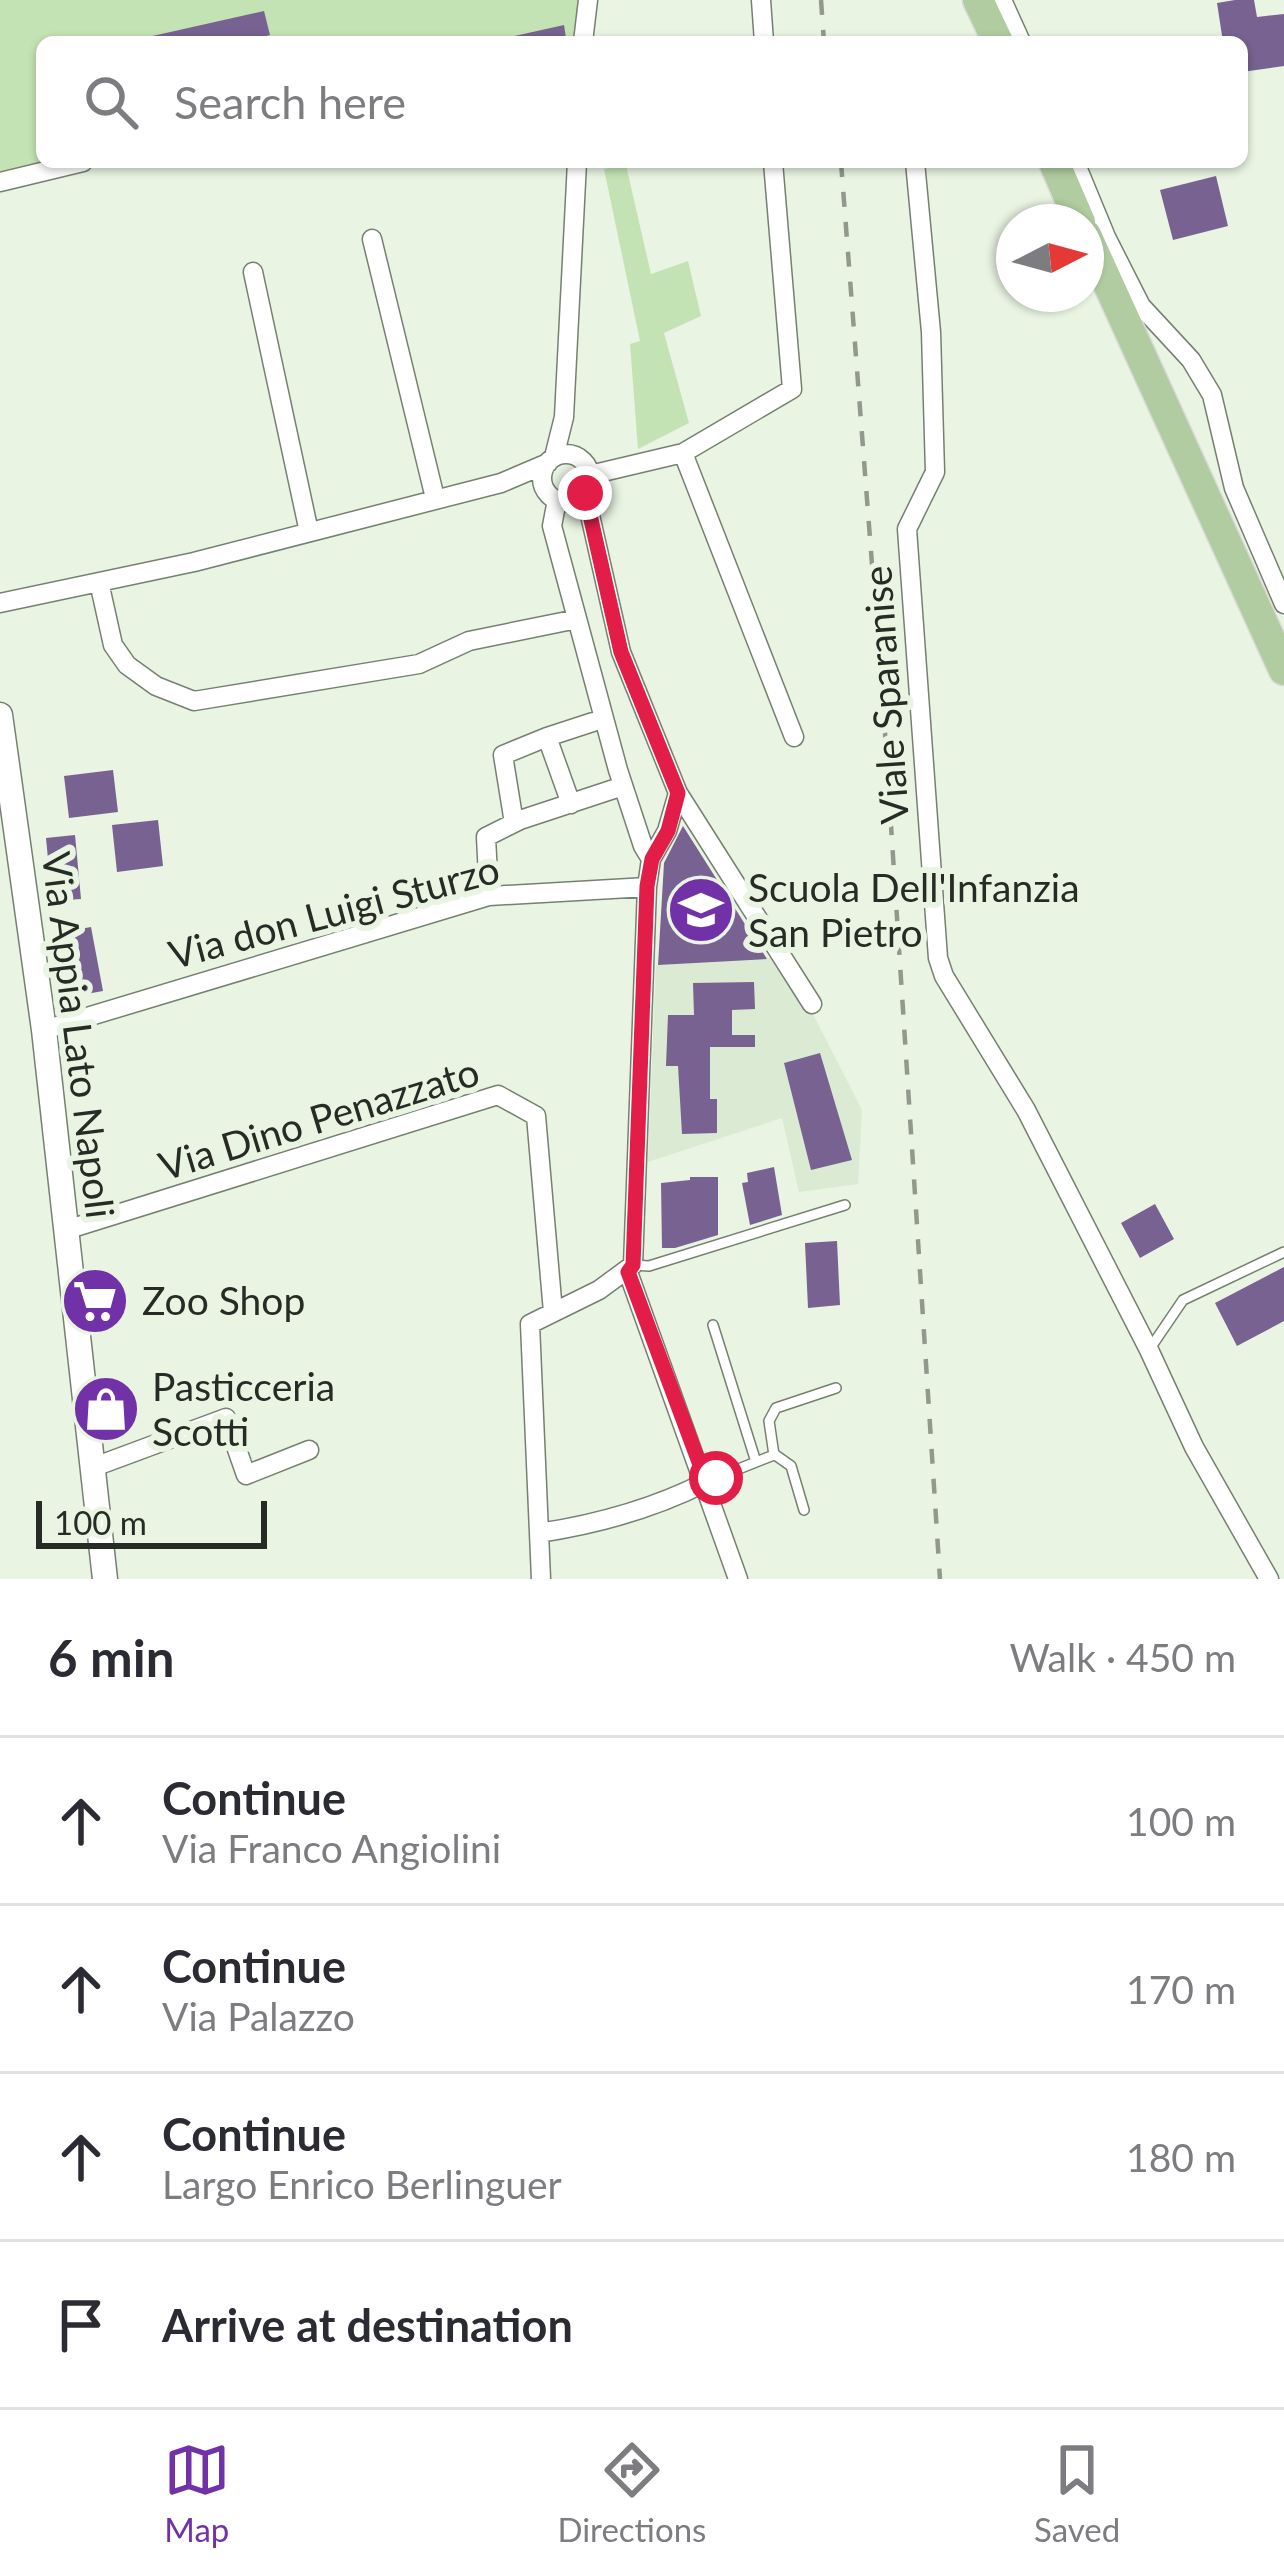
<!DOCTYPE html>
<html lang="en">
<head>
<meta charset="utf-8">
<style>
	:root { --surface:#fff; --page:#f2f2f3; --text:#2b2b33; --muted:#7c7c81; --line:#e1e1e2; --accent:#7232a7 }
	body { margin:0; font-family:Lato,sans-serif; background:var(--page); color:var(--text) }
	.compass { position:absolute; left:996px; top:204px; width:108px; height:108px; border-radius:50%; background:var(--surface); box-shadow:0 3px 9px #0004; rotate:84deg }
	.scale { position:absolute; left:36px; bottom:30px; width:231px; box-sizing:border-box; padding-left:12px; border:6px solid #272b25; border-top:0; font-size:33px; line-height:42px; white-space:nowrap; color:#272b25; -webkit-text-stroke:9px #e9f4e3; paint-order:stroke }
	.stop { position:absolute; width:36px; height:36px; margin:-27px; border:9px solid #e11d48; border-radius:50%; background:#fff }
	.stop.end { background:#e11d48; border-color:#fff; box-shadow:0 3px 12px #0008 }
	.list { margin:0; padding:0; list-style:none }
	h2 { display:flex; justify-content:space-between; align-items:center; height:156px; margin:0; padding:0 48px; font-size:51px }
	h2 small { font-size:39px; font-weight:400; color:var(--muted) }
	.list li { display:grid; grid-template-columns:78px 1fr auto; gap:36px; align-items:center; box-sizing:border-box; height:168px; padding:0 48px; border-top:3px solid var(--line) }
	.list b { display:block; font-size:45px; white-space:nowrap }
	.list p { margin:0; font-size:39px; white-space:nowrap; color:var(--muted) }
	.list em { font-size:39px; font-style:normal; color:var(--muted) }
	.icon { flex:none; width:66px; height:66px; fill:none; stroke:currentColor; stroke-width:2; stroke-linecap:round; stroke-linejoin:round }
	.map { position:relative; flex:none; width:1284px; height:1579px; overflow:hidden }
	.search { position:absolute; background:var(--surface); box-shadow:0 3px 9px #0004; left:36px; right:36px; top:36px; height:132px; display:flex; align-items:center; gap:30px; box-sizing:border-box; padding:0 42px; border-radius:18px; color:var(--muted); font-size:45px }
	.sheet { height:828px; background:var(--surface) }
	nav { display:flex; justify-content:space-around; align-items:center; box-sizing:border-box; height:168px; border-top:3px solid var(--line); background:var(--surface); font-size:33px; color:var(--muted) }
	nav a { display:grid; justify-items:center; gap:6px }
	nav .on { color:var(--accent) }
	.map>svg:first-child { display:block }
	.built { fill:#dbead3 }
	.green { fill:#c4e3b4 }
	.building { fill:#786291 }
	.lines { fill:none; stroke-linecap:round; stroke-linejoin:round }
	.service-casing { stroke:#768071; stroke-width:12 }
	.minor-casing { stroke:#768071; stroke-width:21 }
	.tertiary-casing { stroke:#768071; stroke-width:27 }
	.primary-casing { stroke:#d8d9d8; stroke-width:33 }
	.service { stroke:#fff; stroke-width:9 }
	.minor { stroke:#fff; stroke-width:18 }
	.tertiary { stroke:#fff; stroke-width:24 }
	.primary { stroke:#b0cca0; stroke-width:30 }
	.rail { stroke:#91998d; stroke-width:4.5; stroke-dasharray:15 15; stroke-linecap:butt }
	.route { stroke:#e11d48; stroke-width:15 }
	.labels { text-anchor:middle; stroke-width:12; stroke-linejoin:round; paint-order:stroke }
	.street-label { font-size:39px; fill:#272b25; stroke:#e9f4e3 }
	.poi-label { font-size:39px; fill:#272b25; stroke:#e9f4e3; text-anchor:start }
</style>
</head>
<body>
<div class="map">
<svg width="1284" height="1579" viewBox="0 0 1284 1579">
	<rect width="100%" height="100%" fill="#e9f4e3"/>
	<!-- built -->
	<path class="built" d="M772,958L814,1016L862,1110L858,1184L799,1192L782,1118L648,1162L656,965Z"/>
	<!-- green -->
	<path class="green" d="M0,0H578L575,37L549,42H42V162L0,174Z
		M626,165L651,274L688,261L701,316L664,333L689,423L638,449L630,344L640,341L604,169Z"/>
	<!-- building -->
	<path class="building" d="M1235,0H1254L1257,17L1284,14V66L1242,72V42H1223L1217,3Z
		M264,11L270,35L259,38L260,42H149L148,37Z
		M564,25L566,38L511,42L510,37Z
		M1216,176L1228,226L1173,240L1160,190Z
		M113,770L118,812L69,818L64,776Z
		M158,820L163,866L117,872L112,825Z
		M683,826L767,959L658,965L664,863Z
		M75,835L81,899L52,901L46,838Z
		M91,927L103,991L75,996L63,932Z
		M754,982L755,1009L732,1010V1035H755V1047H710V1099H717V1133L682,1134L678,1066H666L668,1015H694L693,983Z
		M820,1053L852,1160L811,1170L784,1063Z
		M774,1167L782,1215L750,1225L742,1183L748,1182L747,1173Z
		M690,1177H718V1235L675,1248H662L661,1183L690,1180Z
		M1155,1204L1174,1239L1140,1258L1121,1223Z
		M837,1241L840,1305L808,1308L805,1243Z
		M1284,1267V1321L1237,1346L1215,1303Z"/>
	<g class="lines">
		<!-- service casing -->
		<g class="service-casing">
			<path id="service" d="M633,1265L649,1266L845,1205
				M1149,1350L1183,1300L1284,1252
				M774,1454L791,1466L804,1510
				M756,1462L774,1455L769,1421L776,1408L836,1388
				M706,1482L756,1462L713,1325"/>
		</g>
		<!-- minor casing -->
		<g class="minor-casing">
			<path id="minor" d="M761,0L764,42
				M1002,0L1021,42
				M583,42L588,0
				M773,162L792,389L683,453L794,737
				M915,162L931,332L935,472L907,529L938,958L944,976L1026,1110L1149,1350L1194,1447L1269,1579
				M1075,162L1106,237L1141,306L1191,360L1212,395L1234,488L1284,604
				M0,182L83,162
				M372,239L435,498
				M253,272L309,532
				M542 478a24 24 0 1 1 48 0a24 24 0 1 1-48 0Z
				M554,457L564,417L577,162
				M590,475L683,453
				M557,500L552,526L618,770L643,846L651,859
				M99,582L113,645L127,665L156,686L194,701L419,664L469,641L577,619
				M0,603L194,562L501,483L548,463
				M678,793L812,1004
				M571,804L547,737L593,722
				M514,823L503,755L547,737
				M489,896L486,837L520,820L614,789
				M44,1030L489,896L647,887
				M66,1230L498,1095L536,1116L553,1312
				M628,1272L738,1579
				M94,1467L226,1418L246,1475L309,1450
				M539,1533C598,1524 653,1509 706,1482
				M541,1579L530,1324L599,1290L633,1265L647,887L651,859L667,831L678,793L621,652L585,493"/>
		</g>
		<!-- tertiary casing -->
		<g class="tertiary-casing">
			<path id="tertiary" d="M0,715L44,1030L105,1579"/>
		</g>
		<!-- primary casing -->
		<g class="primary-casing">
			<path id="primary" d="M978,0L998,42
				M1054,162L1080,222
				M1086,235L1284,670"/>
		</g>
		<!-- service -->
		<use href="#service" class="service"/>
		<!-- minor -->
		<use href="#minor" class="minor"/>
		<!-- tertiary -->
		<use href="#tertiary" class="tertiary"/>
		<!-- primary -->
		<use href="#primary" class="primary"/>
		<!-- rail -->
		<path class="rail" d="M821,0L824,42
			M841,162L885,733L940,1579"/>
	</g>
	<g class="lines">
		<!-- route -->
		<path class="route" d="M585,493L621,652L678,793L668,831L652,859L647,886L633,1265L628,1272L706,1481L716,1478"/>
	</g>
	<!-- icons -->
	<defs>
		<g id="school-disc" transform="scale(3.45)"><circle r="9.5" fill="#7232a7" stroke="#e9f4e3"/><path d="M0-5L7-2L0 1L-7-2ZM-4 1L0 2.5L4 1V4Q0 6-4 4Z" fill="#fff"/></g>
		<g id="supermarket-disc" transform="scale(3.45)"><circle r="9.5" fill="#7232a7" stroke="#e9f4e3"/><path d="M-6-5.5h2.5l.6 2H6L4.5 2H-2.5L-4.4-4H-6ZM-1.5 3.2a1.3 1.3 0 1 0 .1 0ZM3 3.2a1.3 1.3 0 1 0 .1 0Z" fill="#fff"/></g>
		<g id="shop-disc" transform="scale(3.45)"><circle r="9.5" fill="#7232a7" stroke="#e9f4e3"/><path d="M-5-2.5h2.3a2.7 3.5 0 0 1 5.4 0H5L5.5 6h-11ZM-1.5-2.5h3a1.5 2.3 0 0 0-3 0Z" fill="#fff"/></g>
	</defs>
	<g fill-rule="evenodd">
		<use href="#school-disc" x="701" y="910"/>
		<use href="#supermarket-disc" x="95" y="1301"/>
		<use href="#shop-disc" x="106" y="1409"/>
	</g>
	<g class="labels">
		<!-- street labels -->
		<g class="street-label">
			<text transform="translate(886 695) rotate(-94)" y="14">Viale Sparanise</text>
			<text transform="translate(334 912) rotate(-15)" y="14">Via don Luigi Sturzo</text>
			<text transform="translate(78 1035) rotate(83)" y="14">Via Appia Lato Napoli</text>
			<text transform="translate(319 1119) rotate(-17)" y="14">Via Dino Penazzato</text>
		</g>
		<!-- poi labels -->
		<g class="poi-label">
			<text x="748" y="902">Scuola Dell'Infanzia<tspan x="748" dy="45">San Pietro</tspan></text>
			<text x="142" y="1315">Zoo Shop</text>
			<text x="152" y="1401">Pasticceria<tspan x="152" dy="45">Scotti</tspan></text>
		</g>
	</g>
</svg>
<svg class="compass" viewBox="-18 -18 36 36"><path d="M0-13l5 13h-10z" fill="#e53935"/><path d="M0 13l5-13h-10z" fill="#7c7c81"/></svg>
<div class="scale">100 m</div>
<div class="stop" style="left:716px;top:1478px"></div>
<div class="stop end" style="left:585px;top:493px"></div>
<div class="search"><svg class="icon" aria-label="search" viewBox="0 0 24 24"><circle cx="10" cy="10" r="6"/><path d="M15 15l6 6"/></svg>Search here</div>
</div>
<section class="sheet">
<h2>6 min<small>Walk · 450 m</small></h2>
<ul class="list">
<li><svg class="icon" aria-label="ahead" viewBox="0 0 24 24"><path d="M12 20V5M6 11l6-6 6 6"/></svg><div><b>Continue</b><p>Via Franco Angiolini</p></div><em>100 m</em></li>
<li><svg class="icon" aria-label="ahead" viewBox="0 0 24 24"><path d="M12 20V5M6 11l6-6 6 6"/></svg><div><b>Continue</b><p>Via Palazzo</p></div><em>170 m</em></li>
<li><svg class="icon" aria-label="ahead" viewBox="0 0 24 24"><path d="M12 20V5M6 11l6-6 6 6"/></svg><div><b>Continue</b><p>Largo Enrico Berlinguer</p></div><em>180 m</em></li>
<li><svg class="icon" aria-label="arrive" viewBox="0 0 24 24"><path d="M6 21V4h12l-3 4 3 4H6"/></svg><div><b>Arrive at destination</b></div></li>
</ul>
</section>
<nav>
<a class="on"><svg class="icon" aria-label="map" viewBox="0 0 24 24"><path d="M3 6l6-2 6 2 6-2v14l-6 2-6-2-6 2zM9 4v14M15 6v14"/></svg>Map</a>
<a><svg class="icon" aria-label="directions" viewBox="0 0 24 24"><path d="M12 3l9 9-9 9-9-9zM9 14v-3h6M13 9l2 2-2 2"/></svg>Directions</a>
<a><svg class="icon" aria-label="saved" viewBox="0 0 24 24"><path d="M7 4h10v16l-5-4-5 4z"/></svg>Saved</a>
</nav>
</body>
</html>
